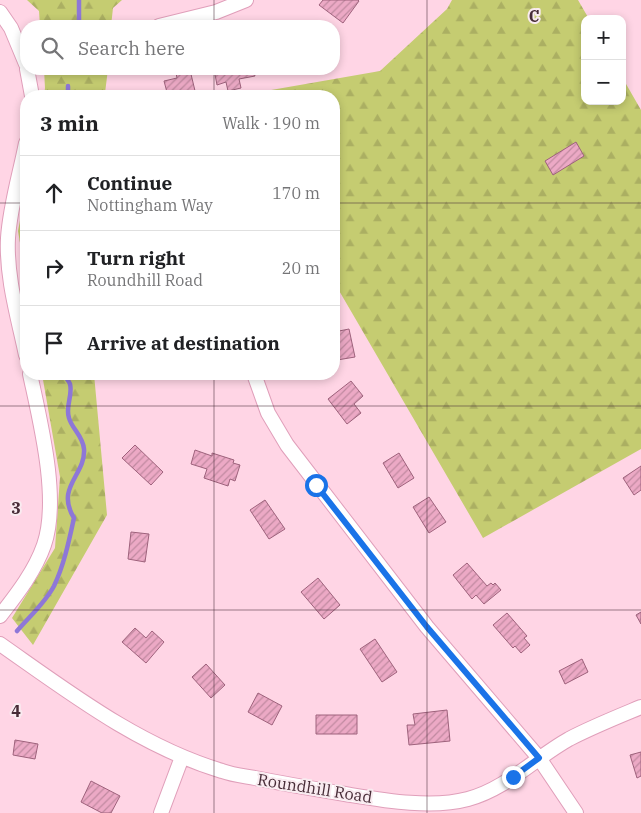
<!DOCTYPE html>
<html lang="en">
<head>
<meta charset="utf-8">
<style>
	:root { --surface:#fff; --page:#f6f6f6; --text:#202124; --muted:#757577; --line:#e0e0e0 }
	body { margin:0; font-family:"IBM Plex Serif",serif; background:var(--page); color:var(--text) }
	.controls { position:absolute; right:15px; top:15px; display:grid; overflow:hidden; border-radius:10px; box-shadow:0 2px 8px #0003 }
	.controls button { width:45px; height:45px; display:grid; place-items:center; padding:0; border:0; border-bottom:1px solid var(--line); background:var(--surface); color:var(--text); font:25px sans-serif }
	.stop { position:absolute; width:15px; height:15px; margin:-11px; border:4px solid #1a73e8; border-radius:50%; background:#fff }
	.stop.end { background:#1a73e8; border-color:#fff; box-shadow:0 1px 5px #0008 }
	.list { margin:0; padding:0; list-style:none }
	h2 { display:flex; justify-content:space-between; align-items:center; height:65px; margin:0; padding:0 20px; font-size:21px }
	h2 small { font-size:16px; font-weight:400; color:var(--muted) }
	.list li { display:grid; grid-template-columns:32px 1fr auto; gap:15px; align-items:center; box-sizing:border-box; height:75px; padding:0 20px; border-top:1px solid var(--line) }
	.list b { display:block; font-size:19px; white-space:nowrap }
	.list p { margin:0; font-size:16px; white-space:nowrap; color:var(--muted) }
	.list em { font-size:16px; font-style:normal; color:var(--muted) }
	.icon { flex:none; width:28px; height:28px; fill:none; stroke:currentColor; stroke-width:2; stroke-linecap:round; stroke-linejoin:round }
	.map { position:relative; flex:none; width:641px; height:813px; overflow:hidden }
	.search { position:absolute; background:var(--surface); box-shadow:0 2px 8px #0003; left:20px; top:20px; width:320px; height:55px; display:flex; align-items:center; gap:12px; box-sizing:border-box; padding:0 18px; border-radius:20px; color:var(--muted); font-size:19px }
	.panel { position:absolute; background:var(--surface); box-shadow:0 2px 8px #0003; left:20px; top:90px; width:320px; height:290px; border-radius:20px }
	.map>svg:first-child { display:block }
	.forest { fill:url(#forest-firs) }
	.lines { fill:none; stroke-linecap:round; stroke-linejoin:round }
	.stream { stroke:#8e77d8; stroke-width:4.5 }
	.building { fill:url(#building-hatch); stroke:#9e627c }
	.minor-casing { stroke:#e09fba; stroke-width:16 }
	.minor { stroke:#fff; stroke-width:14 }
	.route { stroke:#1a73e8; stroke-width:6 }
	.grid { fill:none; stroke:#472c37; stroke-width:1; stroke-opacity:0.55 }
	.labels { text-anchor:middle; stroke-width:4; stroke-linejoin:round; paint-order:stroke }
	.street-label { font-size:16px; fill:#472c37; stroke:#f9ebf0 }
	.grid-label { font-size:16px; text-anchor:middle; font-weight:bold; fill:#472c37; stroke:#f9ebf0; stroke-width:4; stroke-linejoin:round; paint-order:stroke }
</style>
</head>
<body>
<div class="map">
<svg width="641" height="813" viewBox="0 0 641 813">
	<defs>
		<pattern id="forest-firs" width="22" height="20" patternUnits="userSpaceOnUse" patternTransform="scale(1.25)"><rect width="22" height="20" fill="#c5cc71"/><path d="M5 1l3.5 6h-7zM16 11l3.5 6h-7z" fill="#abaf62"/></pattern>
		<pattern id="building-hatch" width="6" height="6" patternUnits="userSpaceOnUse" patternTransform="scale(1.25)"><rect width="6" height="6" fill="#eca9c5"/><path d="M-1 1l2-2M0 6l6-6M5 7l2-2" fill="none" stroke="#c18aa1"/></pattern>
	</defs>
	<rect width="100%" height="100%" fill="#ffd5e5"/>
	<!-- forest -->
	<path class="forest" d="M27,0H122L113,8L111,26H40L39,11Z
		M452,0H578L589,19H585V101H622V77L641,110V449L483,538L334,282V96H237L380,71L447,9Z
		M44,69H108L105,93L122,96H44L45,88Z
		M26,189V278L18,231Z
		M42,374H94L107,515L33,645L12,618L55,548L60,477Z"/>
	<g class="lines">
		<!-- stream -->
		<path class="stream" d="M79,0V23
			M68,96V86
			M17,631C29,617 45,603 54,586C64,565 69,541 74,518C55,487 86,475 84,449C83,436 72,429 69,418C65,406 73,396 70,384C69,381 65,377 64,374"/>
	</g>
	<!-- building -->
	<path class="building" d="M323,0H358L359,1L343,23L319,5Z
		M214,69H253L255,76L239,79L241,88L228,91L226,82L217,85Z
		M190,70L196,95L190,96H168L164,81L177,78L176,73Z
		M576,142L584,156L553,175L545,161Z
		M349,329L355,357L337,360L334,345V332Z
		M351,381L363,396L354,404L361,413L347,424L328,399Z
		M135,445L163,472L151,485L122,458Z
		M195,450L212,456V453L234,460L233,463L240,465L235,481L230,479L228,486L204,478L207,469L191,464Z
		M399,453L414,478L398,488L383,463Z
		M641,466V490L634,495L623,478Z
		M429,497L446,522L429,533L413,507Z
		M265,500L285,529L269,539L250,510Z
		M131,532L149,534L145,562L128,559Z
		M467,563L487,586L491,583L493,585L495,583L501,590L484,604L476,595L472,599L453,575Z
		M318,578L340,605L324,619L301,592Z
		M641,612V624L636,615Z
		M507,613L527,636L524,638L530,645L521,653L515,646L513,648L493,625Z
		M135,628L146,638L152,631L164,642L146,663L122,642Z
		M375,639L397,672L382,682L360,649Z
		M582,659L588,672L565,684L559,671Z
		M206,664L225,685L211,698L192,677Z
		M258,693L282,706L272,725L248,712Z
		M447,710L450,741L409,745L407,725H415L413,714Z
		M316,715H357V734H316Z
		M15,740L38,744L35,759L13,755Z
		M641,752V776L637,778L630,755Z
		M91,781L120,796L111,813H102L81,802Z"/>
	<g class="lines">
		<!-- minor casing -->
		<g class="minor-casing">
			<path id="minor" d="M0,12L11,28L26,64
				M159,26L216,12L246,0
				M27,69L32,96
				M26,143C20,174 10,206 8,238C6,277 18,317 26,355
				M254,374L268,413L287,445L427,627L539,758L576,813
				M0,616C17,594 35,571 44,545C60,499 40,421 30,374
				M0,644C70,693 139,746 222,771C233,775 244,776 255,778C285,784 315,789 345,794C382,800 431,809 468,799C506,789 535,758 569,739C592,727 617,717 641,707
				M161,813L182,757"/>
		</g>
		<!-- minor -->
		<use href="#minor" class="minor"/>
	</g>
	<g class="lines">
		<!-- route -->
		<path class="route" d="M316,485L427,627L539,758L513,777"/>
	</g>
	<!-- grid -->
	<path class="grid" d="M214,0V26M427,0V813M214,69V96M0,203H26M334,203H641M214,374V813M0,406H641M0,610H641"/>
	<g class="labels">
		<!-- street labels -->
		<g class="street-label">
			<text transform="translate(315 788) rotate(9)" y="6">Roundhill Road</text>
		</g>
	</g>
	<g class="grid-label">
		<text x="534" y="22">C</text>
		<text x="16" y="514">3</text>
		<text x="16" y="717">4</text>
	</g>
</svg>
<div class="controls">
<button>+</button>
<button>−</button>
</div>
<div class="stop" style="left:316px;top:485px"></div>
<div class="stop end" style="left:513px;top:777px"></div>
<div class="search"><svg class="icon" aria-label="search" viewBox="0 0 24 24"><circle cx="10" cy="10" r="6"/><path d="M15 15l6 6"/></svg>Search here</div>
<section class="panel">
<h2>3 min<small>Walk · 190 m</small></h2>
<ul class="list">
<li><svg class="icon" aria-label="ahead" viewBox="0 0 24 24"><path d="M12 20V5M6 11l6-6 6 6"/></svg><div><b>Continue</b><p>Nottingham Way</p></div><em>170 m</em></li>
<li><svg class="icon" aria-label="right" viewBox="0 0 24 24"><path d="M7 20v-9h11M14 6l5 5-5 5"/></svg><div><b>Turn right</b><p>Roundhill Road</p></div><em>20 m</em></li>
<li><svg class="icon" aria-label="arrive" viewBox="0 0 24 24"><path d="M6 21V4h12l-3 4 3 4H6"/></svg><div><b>Arrive at destination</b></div></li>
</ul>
</section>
</div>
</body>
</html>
